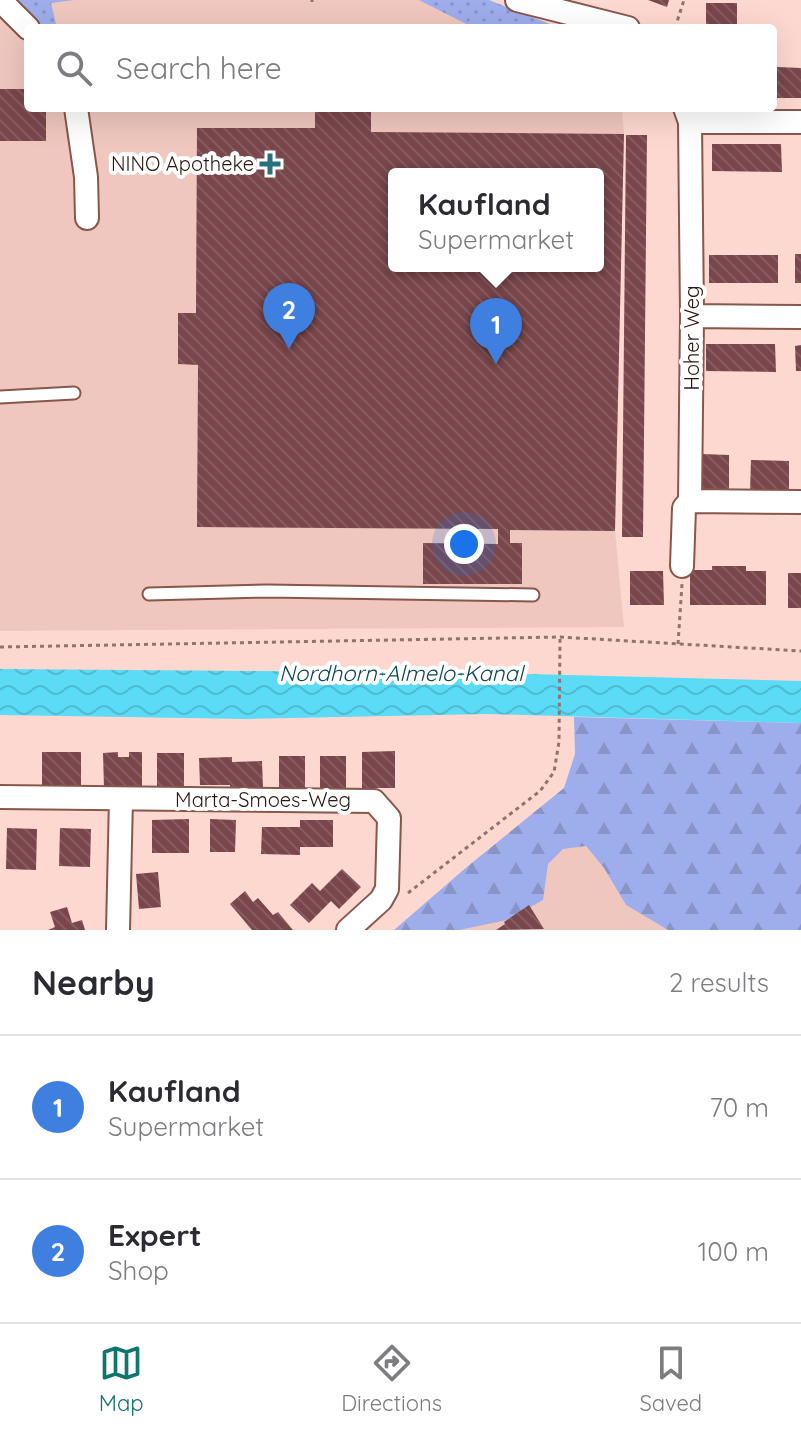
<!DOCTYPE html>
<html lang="en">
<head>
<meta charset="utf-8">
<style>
	:root { --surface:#fff; --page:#f2f2f3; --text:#2b2b33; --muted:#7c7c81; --line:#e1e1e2; --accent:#0f766e }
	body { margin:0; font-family:Quicksand,sans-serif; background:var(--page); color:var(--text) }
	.you { position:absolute; left:464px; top:544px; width:28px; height:28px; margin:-20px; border:6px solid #fff; border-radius:50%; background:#1a73e8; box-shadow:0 0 0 12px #1a73e833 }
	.badge { display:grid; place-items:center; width:52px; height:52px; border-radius:50%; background:var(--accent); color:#fff; font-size:26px; font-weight:700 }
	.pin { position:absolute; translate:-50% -66px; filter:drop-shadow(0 2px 4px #0008) }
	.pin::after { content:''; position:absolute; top:42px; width:28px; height:24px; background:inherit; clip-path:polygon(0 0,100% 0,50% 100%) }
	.popup { position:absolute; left:388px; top:168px; width:216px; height:104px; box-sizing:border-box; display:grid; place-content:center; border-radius:8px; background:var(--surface); filter:drop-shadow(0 2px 6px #0005); font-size:26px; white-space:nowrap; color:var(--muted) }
	.popup b { font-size:30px; color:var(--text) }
	.popup::after { content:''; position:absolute; left:50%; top:100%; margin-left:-16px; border:16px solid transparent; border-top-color:var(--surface) }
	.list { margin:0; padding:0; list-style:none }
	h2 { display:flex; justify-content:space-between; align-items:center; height:104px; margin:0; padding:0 32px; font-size:34px }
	h2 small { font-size:26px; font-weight:400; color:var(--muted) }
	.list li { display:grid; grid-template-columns:52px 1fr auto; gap:24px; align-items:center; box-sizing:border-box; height:144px; padding:0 32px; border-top:2px solid var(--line) }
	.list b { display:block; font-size:30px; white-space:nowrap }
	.list p { margin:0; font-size:26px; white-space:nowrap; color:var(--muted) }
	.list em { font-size:26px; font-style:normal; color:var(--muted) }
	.icon { flex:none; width:44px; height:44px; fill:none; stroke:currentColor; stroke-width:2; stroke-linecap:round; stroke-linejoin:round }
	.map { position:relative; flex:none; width:801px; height:930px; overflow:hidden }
	.search { position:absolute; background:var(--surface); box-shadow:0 8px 32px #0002; left:24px; right:24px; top:24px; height:88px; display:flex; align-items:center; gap:20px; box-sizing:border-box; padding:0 28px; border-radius:8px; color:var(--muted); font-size:30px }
	.sheet { height:392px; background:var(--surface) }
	nav { display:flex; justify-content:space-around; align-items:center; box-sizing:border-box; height:112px; border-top:2px solid var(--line); background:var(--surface); font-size:22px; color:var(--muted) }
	nav a { display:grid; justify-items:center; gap:4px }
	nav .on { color:var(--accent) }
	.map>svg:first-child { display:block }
	.built { fill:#efc7be; fill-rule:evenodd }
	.grass { fill:url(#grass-dots) }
	.forest { fill:url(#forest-firs) }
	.water { fill:url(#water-waves) }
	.building { fill:url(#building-back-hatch); fill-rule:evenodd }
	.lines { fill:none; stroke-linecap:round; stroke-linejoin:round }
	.service-casing { stroke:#89564b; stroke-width:15 }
	.minor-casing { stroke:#89564b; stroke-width:26 }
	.path { stroke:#8f736d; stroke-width:3; stroke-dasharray:4 4; stroke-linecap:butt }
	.service { stroke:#fff; stroke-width:11 }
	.minor { stroke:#fff; stroke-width:22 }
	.poi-dot { fill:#296f7d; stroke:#fff; stroke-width:3 }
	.labels { text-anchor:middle; stroke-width:8; stroke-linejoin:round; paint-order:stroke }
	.poi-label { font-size:20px; fill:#2b1712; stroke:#fff; text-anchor:end }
	.street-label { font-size:20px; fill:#2b1712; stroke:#fff }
	.water-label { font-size:22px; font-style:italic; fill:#0d4752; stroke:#fff }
</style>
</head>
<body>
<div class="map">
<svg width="801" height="930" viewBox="0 0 801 930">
	<defs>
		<pattern id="grass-dots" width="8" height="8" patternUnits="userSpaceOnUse" patternTransform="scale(2)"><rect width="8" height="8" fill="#9eadeb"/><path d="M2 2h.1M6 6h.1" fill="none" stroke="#8894c8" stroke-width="1.8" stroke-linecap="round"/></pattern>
		<pattern id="forest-firs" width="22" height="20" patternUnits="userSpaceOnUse" patternTransform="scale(2)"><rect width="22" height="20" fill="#9eadeb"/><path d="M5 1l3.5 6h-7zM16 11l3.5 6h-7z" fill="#8894c8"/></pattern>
		<pattern id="water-waves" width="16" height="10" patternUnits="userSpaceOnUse" patternTransform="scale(2)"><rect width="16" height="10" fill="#5bdbf5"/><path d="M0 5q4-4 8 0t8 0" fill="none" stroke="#4fbbd1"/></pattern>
		<pattern id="building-back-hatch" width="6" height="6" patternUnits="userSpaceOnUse" patternTransform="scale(2)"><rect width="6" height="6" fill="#79464b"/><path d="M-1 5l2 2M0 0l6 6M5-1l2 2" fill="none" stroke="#875d61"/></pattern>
	</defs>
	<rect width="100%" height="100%" fill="#fdd8d0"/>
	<!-- built -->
	<path class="built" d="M10,0H454L531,28H28V108H622L624,134L615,531L624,627L0,631V6ZM394,174H598V266H394Z
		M586,846L604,868L626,905L668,930H459L548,864L563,848Z"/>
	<!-- grass -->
	<path class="grass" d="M18,0H74L51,3L57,28C35,28 28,19 18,0Z
		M419,0H489L560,28H474Z"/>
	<!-- forest -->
	<path class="forest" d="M574,717L801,723V930H668L626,905L604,868L586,846L563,849L548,864L543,900L507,920L459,930H394L468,866L564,788L575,754Z"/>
	<!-- water -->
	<path class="water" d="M0,669L490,673L801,681V723L487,714L248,719L0,715Z"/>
	<!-- building -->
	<path class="building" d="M648,0H669L667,7Z
		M706,3H737V28H706Z
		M777,67L801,68V98H776Z
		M0,89H28V108H46V141H0Z
		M315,112H371V132L624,134L615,531L510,530V543H522V584H423V543L498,544V529L197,527L198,365L178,364V313H196L197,128H315ZM394,174H598V266H394Z
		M626,135H647L643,537H622Z
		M712,144H781L782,172L712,171Z
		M795,254H801V283H795Z
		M709,255H778V283H709Z
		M706,344H775L776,372L706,371Z
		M801,345V371H796L795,346Z
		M702,454L729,455V492H701Z
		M751,460L789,461V493L750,492Z
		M712,566H746V571H766V605H690V570H712Z
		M630,571H663L664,605H630Z
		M788,573H801V608H788Z
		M395,751V788H362V752Z
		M42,752H81V786L42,787Z
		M118,752V757H129V752H142V787L104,788L103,753Z
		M157,753H184V788H157Z
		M279,756H305V788L279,789Z
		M320,756H346V789H320Z
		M232,757V762L262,761L263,788L230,789V785H200L199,758Z
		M189,819V853H152V820Z
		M210,819L236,820L235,852H210Z
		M300,820H333V847H300V855L261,854L262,827H300Z
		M7,828L37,829L36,870L6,869Z
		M60,828L91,829L90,867L59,866Z
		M342,869L361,887L339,909L331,901L309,923L290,905L312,883L320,891Z
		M158,872L161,907L139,909L136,874Z
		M245,891L253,902L258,898L273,915L278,912L293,930H252L230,904Z
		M529,905L544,929L496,930L505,924L504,922Z
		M67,907L72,923L82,920L85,930H48L55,927L50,912Z"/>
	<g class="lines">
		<!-- service casing -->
		<g class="service-casing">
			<path id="service" d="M0,397L74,393
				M149,594L267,591L533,595"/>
		</g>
		<!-- minor casing -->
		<g class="minor-casing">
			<path id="minor" d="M0,0L28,28
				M517,0L628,28
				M76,108L86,177L87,218
				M690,122H801
				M692,316L801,317
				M690,501L801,502
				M682,566L684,508L690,501L692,316L690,122L685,108
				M0,797L374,801L389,818L387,889L381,900L348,930
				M118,930L121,799"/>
		</g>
		<!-- path -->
		<path class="path" d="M312,2V0
			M675,28L684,0
			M678,644L682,584
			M0,647L560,637L801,651
			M408,893L540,791L554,772L559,742L560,639"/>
		<!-- service -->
		<use href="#service" class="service"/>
		<!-- minor -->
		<use href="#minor" class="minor"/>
	</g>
	<!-- markers -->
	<path class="poi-dot" d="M266 152h8v8h8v8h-8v8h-8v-8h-8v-8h8z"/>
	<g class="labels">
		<!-- poi labels -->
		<g class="poi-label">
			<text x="254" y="171">NINO Apotheke</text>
		</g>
		<!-- street labels -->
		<g class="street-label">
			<text transform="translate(692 338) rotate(-90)" y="7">Hoher Weg</text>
			<text x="263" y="807">Marta-Smoes-Weg</text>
		</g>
		<!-- water labels -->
		<g class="water-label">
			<text x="401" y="681">Nordhorn-Almelo-Kanal</text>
		</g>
	</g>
</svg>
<div class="you"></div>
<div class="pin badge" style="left:496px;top:364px;background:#3f7fe0">1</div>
<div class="popup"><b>Kaufland</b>Supermarket</div>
<div class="pin badge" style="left:289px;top:349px;background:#3f7fe0">2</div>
<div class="search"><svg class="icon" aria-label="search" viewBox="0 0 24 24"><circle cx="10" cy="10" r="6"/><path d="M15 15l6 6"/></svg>Search here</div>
</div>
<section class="sheet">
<h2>Nearby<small>2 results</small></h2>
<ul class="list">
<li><span class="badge" style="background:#3f7fe0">1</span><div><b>Kaufland</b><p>Supermarket</p></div><em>70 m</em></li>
<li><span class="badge" style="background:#3f7fe0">2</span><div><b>Expert</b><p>Shop</p></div><em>100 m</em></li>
</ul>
</section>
<nav>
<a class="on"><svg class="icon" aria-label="map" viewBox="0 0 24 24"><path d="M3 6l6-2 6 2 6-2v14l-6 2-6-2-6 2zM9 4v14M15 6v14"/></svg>Map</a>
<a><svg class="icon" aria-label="directions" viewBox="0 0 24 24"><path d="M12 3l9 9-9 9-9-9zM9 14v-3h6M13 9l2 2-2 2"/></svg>Directions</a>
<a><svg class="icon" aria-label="saved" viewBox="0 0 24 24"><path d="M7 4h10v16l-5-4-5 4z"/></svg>Saved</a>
</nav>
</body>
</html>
